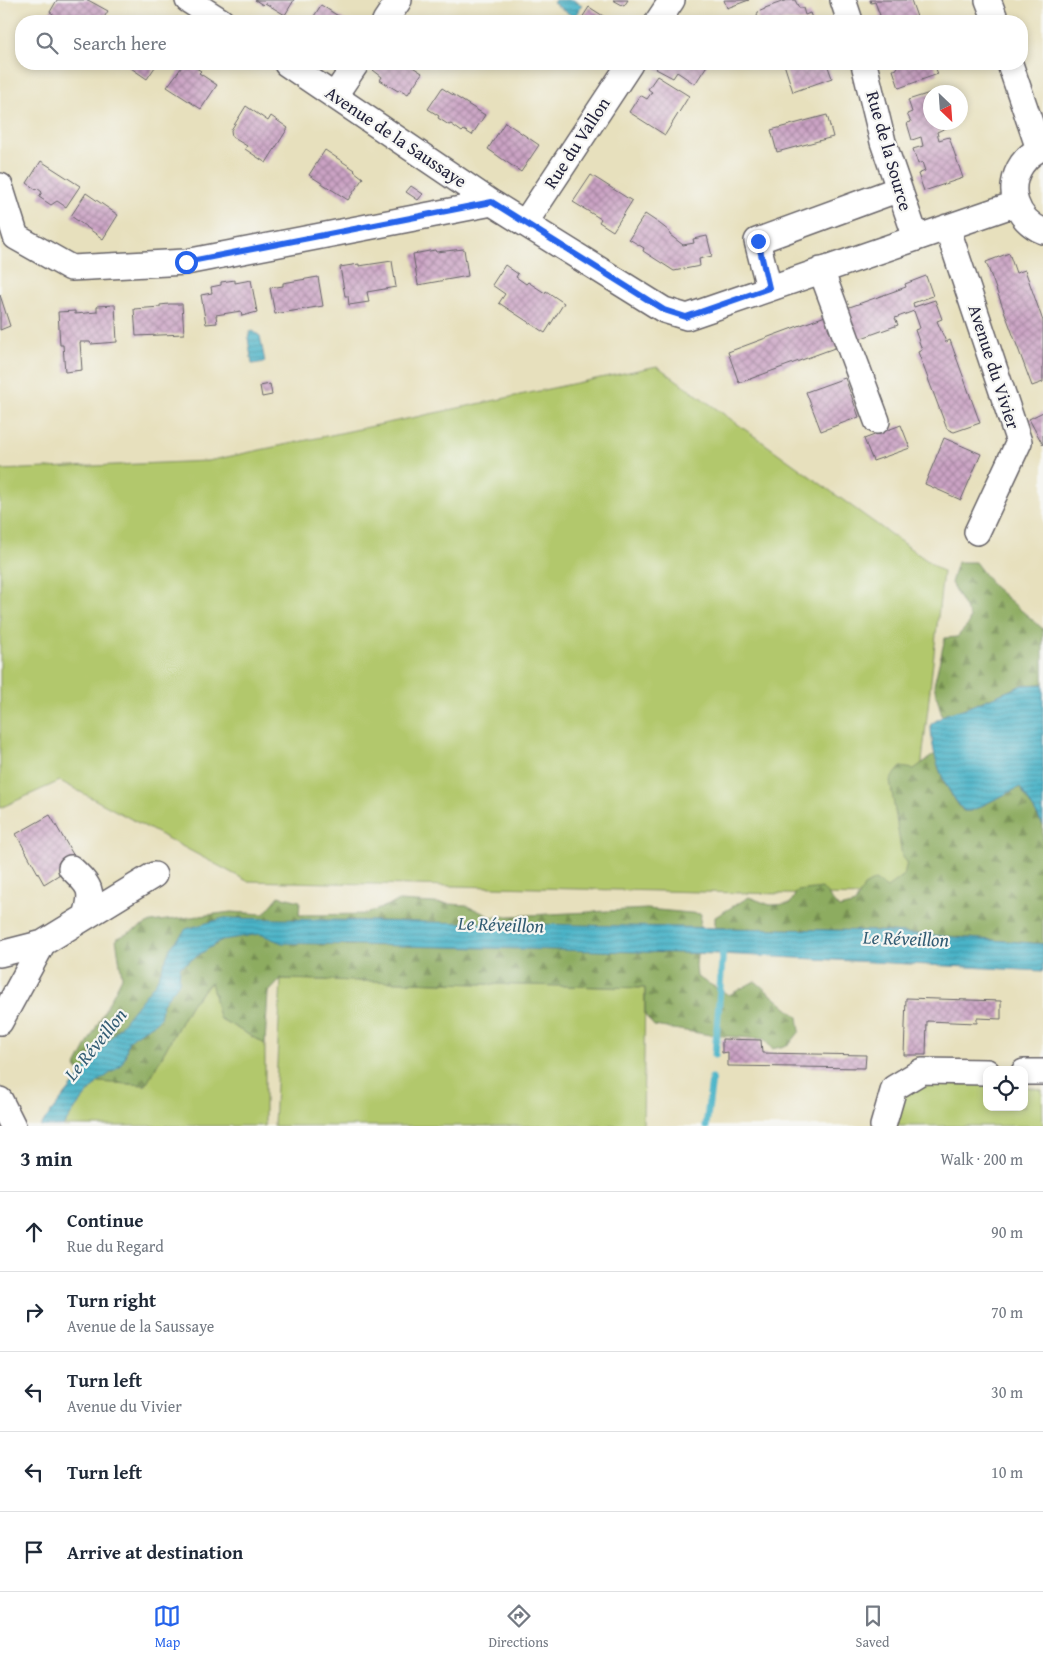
<!DOCTYPE html>
<html lang="en">
<head>
<meta charset="utf-8">
<style>
	:root { --surface:#fff; --page:#f2f2f3; --text:#1f2937; --muted:#747a83; --line:#e0e1e3; --accent:#2563eb }
	body { margin:0; font-family:"Gentium Book Plus",serif; background:var(--page); color:var(--text) }
	.controls { position:absolute; right:15px; bottom:15px; display:grid; overflow:hidden; border-radius:10px; box-shadow:0 2px 8px #0003 }
	.controls button { width:45px; height:45px; display:grid; place-items:center; padding:0; border:0; border-bottom:1px solid var(--line); background:var(--surface); color:var(--text); font:25px sans-serif }
	.compass { position:absolute; left:923px; top:85px; width:45px; height:45px; border-radius:50%; background:var(--surface); box-shadow:0 2px 8px #0003; rotate:155deg }
	.stop { position:absolute; width:15px; height:15px; margin:-11px; border:4px solid #2563eb; border-radius:50%; background:#fff }
	.stop.end { background:#2563eb; border-color:#fff; box-shadow:0 1px 5px #0008 }
	.list { margin:0; padding:0; list-style:none }
	h2 { display:flex; justify-content:space-between; align-items:center; height:65px; margin:0; padding:0 20px; font-size:21px }
	h2 small { font-size:16px; font-weight:400; color:var(--muted) }
	.list li { display:grid; grid-template-columns:32px 1fr auto; gap:15px; align-items:center; box-sizing:border-box; height:80px; padding:0 20px; border-top:1px solid var(--line) }
	.list b { display:block; font-size:19px; white-space:nowrap }
	.list p { margin:0; font-size:16px; white-space:nowrap; color:var(--muted) }
	.list em { font-size:16px; font-style:normal; color:var(--muted) }
	.icon { flex:none; width:28px; height:28px; fill:none; stroke:currentColor; stroke-width:2; stroke-linecap:round; stroke-linejoin:round }
	.map { position:relative; flex:none; width:1043px; height:1126px; overflow:hidden }
	.search { position:absolute; background:var(--surface); box-shadow:0 2px 8px #0003; left:15px; right:15px; top:15px; height:55px; display:flex; align-items:center; gap:12px; box-sizing:border-box; padding:0 18px; border-radius:20px; color:var(--muted); font-size:19px }
	.sheet { height:465px; background:var(--surface) }
	nav { display:flex; justify-content:space-around; align-items:center; box-sizing:border-box; height:70px; border-top:1px solid var(--line); background:var(--surface); font-size:14px; color:var(--muted) }
	nav a { display:grid; justify-items:center; gap:2px }
	nav .on { color:var(--accent) }
	.map>svg:first-child { display:block }
	.grass { fill:#b2c86c; stroke:#6a7554 }
	.forest { fill:url(#forest-firs); stroke:#58674e }
	.water { fill:url(#water-rules); stroke:#366b82 }
	.lines { fill:none; stroke-linecap:round; stroke-linejoin:round }
	.stream { stroke:#4ab4c8; stroke-width:7 }
	.building { fill:url(#building-cross-hatch) }
	.minor-casing { stroke:#676468; stroke-width:28 }
	.minor { stroke:#fff; stroke-width:25 }
	.route { stroke:#2563eb; stroke-width:6 }
	.labels { text-anchor:middle; stroke-width:4.5; stroke-linejoin:round; paint-order:stroke }
	.street-label { font-size:18px; fill:#22223b; stroke:#f6f6f2 }
	.water-label { font-size:19px; font-style:italic; fill:#325c73; stroke:#f6f6f2 }
</style>
</head>
<body>
<div class="map">
<svg width="1043" height="1126" viewBox="0 0 1043 1126">
	<defs>
		<pattern id="forest-firs" width="22" height="20" patternUnits="userSpaceOnUse" patternTransform="scale(1.25)"><rect width="22" height="20" fill="#8dac60"/><path d="M5 1l3.5 6h-7zM16 11l3.5 6h-7z" fill="#738c50"/></pattern>
		<pattern id="water-rules" width="6" height="5" patternUnits="userSpaceOnUse" patternTransform="scale(1.25)"><rect width="6" height="5" fill="#4ab4c8"/><path d="M0 2.5h6" fill="none" stroke="#3d92a4"/></pattern>
		<pattern id="building-cross-hatch" width="8" height="8" patternUnits="userSpaceOnUse" patternTransform="scale(1.25)"><rect width="8" height="8" fill="#cba3c4"/><path d="M0 0l8 8M0 8l8-8" fill="none" stroke="#a484a0"/></pattern>
	</defs>
	<rect width="100%" height="100%" fill="#f6f6f2"/>
	<filter id="ink" filterUnits="userSpaceOnUse"><feTurbulence type="fractalNoise" baseFrequency=".02" numOctaves="2"/><feDisplacementMap in="SourceGraphic" scale="10" xChannelSelector="R" yChannelSelector="G"/><feConvolveMatrix kernelMatrix="1 2 1 2 8 2 1 2 1" color-interpolation-filters="sRGB"/></filter>
	<filter id="wash" filterUnits="userSpaceOnUse"><feTurbulence type="fractalNoise" baseFrequency=".0096" numOctaves="4" result="noise"/><feDisplacementMap in="SourceGraphic" scale="20" xChannelSelector="R" yChannelSelector="G"/><feGaussianBlur stdDeviation="1.12" result="paint"/><feColorMatrix in="noise" values="0 0 0 0 0 0 0 0 0 0 0 0 0 0 0 0 0 1.4 0 .05"/><feComposite in="paint" operator="in"/></filter>
	<g filter="url(#wash)">
		<rect width="100%" height="100%" fill="#e7e0bd"/>
		<!-- grass -->
		<path class="grass" d="M657,366L943,572L907,897L247,881L60,781L0,808V470L208,461Z
			M281,979L645,988L643,1126H274Z
			M212,982L219,1018L265,1044V1126H63L78,1105L98,1082L146,1085L191,1004Z
			M937,1084H987V1107H1024V1086L1042,1090L1043,1126H891L904,1096L913,1089Z"/>
		<!-- forest -->
		<path class="forest" d="M957,562H975L993,586L1043,629V684L1023,685L966,708L942,716L934,685L945,638L957,637L968,625L970,617L951,583Z
			M935,754C939,774 950,795 963,811H971L1020,787L1043,825V944L877,931L715,928V917L749,897L770,905L790,904L797,891L822,888L839,908L855,904L864,886L875,880L887,888L904,875L907,862L902,856L890,780L901,767L914,769Z
			M279,896L300,901L299,915L366,914L399,901L466,905L491,917L647,909L701,914L696,965L697,977L729,995L755,981L798,1017L800,1031L789,1045L772,1049L764,1039L711,1035L654,1026L645,1015V988L281,979L268,993L265,1044L219,1018L211,982L191,1004L146,1085L98,1082L75,1068L122,977L116,939L151,922L231,912L264,914Z"/>
		<!-- water -->
		<path class="water" d="M555,0H573L582,5L574,17L553,3Z
			M253,331L260,336L265,362L252,364L248,338L250,332Z
			M1043,684V825L1020,787L971,811H964C943,787 931,755 931,724L946,714L966,708L1023,685Z
			M224,918L877,931L1043,944V971L720,954L282,943L260,934L222,940L180,967L179,983L163,1003L160,1018L154,1024L138,1033L128,1042L125,1058L119,1067L98,1082L78,1105L63,1126H40L156,982L171,947L186,929Z"/>
		<g class="lines">
			<!-- stream -->
			<path class="stream" d="M715,1055L723,948
				M706,1126L712,1079"/>
		</g>
		<g id="blocks">
			<!-- building -->
			<path class="building" d="M57,0H88L108,11L102,21H64L50,12Z
				M255,0H294L285,15L265,3L263,5Z
				M613,0H628L624,6Z
				M724,0H749L727,8Z
				M787,0H795L799,8H803L805,15L810,13L813,21H759L757,15L758,12L765,9V8Z
				M870,0H911L917,17L904,21H877L876,20L881,18L875,2L871,3Z
				M321,5L346,21H311Z
				M589,7L611,21H580Z
				M125,64H157L147,79Z
				M184,64H190L201,71L199,73L217,85L201,109L167,87Z
				M377,64H408L422,73L408,94L399,89L398,91L380,80L382,77L373,70Z
				M660,64H708L695,84L677,72L673,78L656,69Z
				M784,64H827L832,78L793,92Z
				M896,64H934L938,74L899,88L893,70L897,69Z
				M657,76L689,96L665,135L629,112L640,95L647,99L652,92L648,89Z
				M442,88L485,115L472,135L464,130L462,132L451,124L449,125L438,118L439,116L428,109Z
				M930,93V122H949L950,126L937,132L939,140L949,137L963,178L924,191L918,174L925,171L922,162L918,164L913,149L923,146L921,137L912,140L907,123L911,122L907,114L912,112L908,100Z
				M246,106L268,121L271,116L288,128L266,163L245,149L247,146L232,137L231,130Z
				M827,115L833,137L777,152L771,130Z
				M505,122L539,145L521,172L488,149Z
				M325,150L355,170L354,171L363,178L348,200L309,175Z
				M41,161L80,186L66,207L57,201L51,205L39,197L42,192L37,188L36,190L27,183Z
				M591,175L632,201L613,231L599,222L601,219L573,202Z
				M411,186L423,194L418,200L406,192Z
				M86,193L118,215L103,239L71,216Z
				M645,214L660,224L669,231L670,235L683,245L694,243L693,239L707,236L712,256L699,259L700,266L674,271L643,251L644,248L629,239Z
				M464,249L468,276L418,285L413,254L435,250L436,252Z
				M1009,253L1016,273L1025,270L1043,321V382L1032,386L986,262Z
				M392,261L396,287L367,292L369,302L349,305L348,296H345L340,267L359,264V266Z
				M505,265L518,274L516,277L526,284L528,282L545,293L546,291L564,303L545,333L499,303L505,294L492,285Z
				M926,276L933,296L913,303L914,307L935,300L942,319L937,321L946,342L950,340L980,423L954,432L947,429L918,352L922,350L915,330L920,328L914,311L895,318L898,325L856,340L844,309L906,287L905,284Z
				M318,277L323,306L275,314L270,288L283,286V283Z
				M235,280V283L251,280L257,312L242,316L241,311L216,315L217,323L206,324L201,295L212,293L211,287L221,285V282Z
				M0,295L10,326L0,330Z
				M169,304H182L184,334L136,336L134,309L160,307V305Z
				M115,305L117,342L91,344L90,342H80L82,370L65,372L63,345H60L58,312L75,311V314L97,312V306Z
				M828,315L840,346L739,383L728,352Z
				M845,378L859,417L821,431L806,392Z
				M270,384L272,395L262,397L260,386Z
				M1043,412V445L1029,419Z
				M901,425L910,448L873,461L864,439Z
				M944,438L981,454L961,500L925,484Z
				M50,815L78,863L44,884L16,834Z
				M906,998L1001,1001V1019L977,1018V1023L927,1021L926,1055H904Z
				M722,1039L761,1040L762,1053L866,1055L865,1068L728,1066V1052L722,1053Z"/>
		</g>
	</g>
	<g filter="url(#ink)">
		<use href="#blocks" fill-opacity="0" stroke="#676468" stroke-width="1"/>
		<g class="lines">
			<!-- minor casing -->
			<g class="minor-casing">
				<path id="minor" d="M188,0L221,21
					M843,0L850,21
					M988,0L996,21
					M385,21L399,0
					M658,21L672,0
					M287,64L492,203L664,310L687,317L1015,204
					M864,64L883,142L916,238
					M1010,64L1039,149
					M335,95L356,64
					M1043,148C1034,151 1027,157 1022,164C1005,189 1016,220 1043,231
					M0,186L16,237L71,268L186,262L492,203
					M525,223L630,64
					M947,227L1019,442L977,532
					M821,270L877,421
					M769,288L757,241L899,189
					M71,868C90,886 94,890 86,916
					M0,954L43,943
					M0,1022L43,943L154,875
					M1024,1072H1043
					M0,1100L13,1126
					M883,1126L894,1088L922,1071L987,1072"/>
			</g>
			<!-- minor -->
			<use href="#minor" class="minor"/>
		</g>
	</g>
	<g class="lines" filter="url(#ink)">
		<!-- route -->
		<path class="route" d="M186,262L492,202L664,310L686,317L769,288L758,241"/>
	</g>
	<g class="labels">
		<!-- street labels -->
		<g class="street-label">
			<text transform="translate(396 137) rotate(34)" y="6">Avenue de la Saussaye</text>
			<text transform="translate(577 143) rotate(-57)" y="6">Rue du Vallon</text>
			<text transform="translate(889 151) rotate(74)" y="6">Rue de la Source</text>
			<text transform="translate(994 367) rotate(72)" y="6">Avenue du Vivier</text>
		</g>
		<!-- water labels -->
		<g class="water-label">
			<text transform="translate(501 924) rotate(2)" y="7">Le Réveillon</text>
			<text transform="translate(906 938) rotate(2)" y="7">Le Réveillon</text>
			<text transform="translate(95 1044) rotate(-51)" y="7">Le Réveillon</text>
		</g>
	</g>
</svg>
<div class="controls">
<button><svg class="icon" aria-label="locate" viewBox="0 0 24 24"><circle cx="12" cy="12" r="6"/><path d="M12 2v4M12 18v4M2 12h4M18 12h4"/></svg></button>
</div>
<svg class="compass" viewBox="-18 -18 36 36"><path d="M0-13l5 13h-10z" fill="#e53935"/><path d="M0 13l5-13h-10z" fill="#747a83"/></svg>
<div class="stop" style="left:186px;top:262px"></div>
<div class="stop end" style="left:758px;top:241px"></div>
<div class="search"><svg class="icon" aria-label="search" viewBox="0 0 24 24"><circle cx="10" cy="10" r="6"/><path d="M15 15l6 6"/></svg>Search here</div>
</div>
<section class="sheet">
<h2>3 min<small>Walk · 200 m</small></h2>
<ul class="list">
<li><svg class="icon" aria-label="ahead" viewBox="0 0 24 24"><path d="M12 20V5M6 11l6-6 6 6"/></svg><div><b>Continue</b><p>Rue du Regard</p></div><em>90 m</em></li>
<li><svg class="icon" aria-label="right" viewBox="0 0 24 24"><path d="M7 20v-9h11M14 6l5 5-5 5"/></svg><div><b>Turn right</b><p>Avenue de la Saussaye</p></div><em>70 m</em></li>
<li><svg class="icon" aria-label="left" viewBox="0 0 24 24"><path d="M17 20v-9H6M10 6l-5 5 5 5"/></svg><div><b>Turn left</b><p>Avenue du Vivier</p></div><em>30 m</em></li>
<li><svg class="icon" aria-label="left" viewBox="0 0 24 24"><path d="M17 20v-9H6M10 6l-5 5 5 5"/></svg><div><b>Turn left</b></div><em>10 m</em></li>
<li><svg class="icon" aria-label="arrive" viewBox="0 0 24 24"><path d="M6 21V4h12l-3 4 3 4H6"/></svg><div><b>Arrive at destination</b></div></li>
</ul>
</section>
<nav>
<a class="on"><svg class="icon" aria-label="map" viewBox="0 0 24 24"><path d="M3 6l6-2 6 2 6-2v14l-6 2-6-2-6 2zM9 4v14M15 6v14"/></svg>Map</a>
<a><svg class="icon" aria-label="directions" viewBox="0 0 24 24"><path d="M12 3l9 9-9 9-9-9zM9 14v-3h6M13 9l2 2-2 2"/></svg>Directions</a>
<a><svg class="icon" aria-label="saved" viewBox="0 0 24 24"><path d="M7 4h10v16l-5-4-5 4z"/></svg>Saved</a>
</nav>
</body>
</html>
